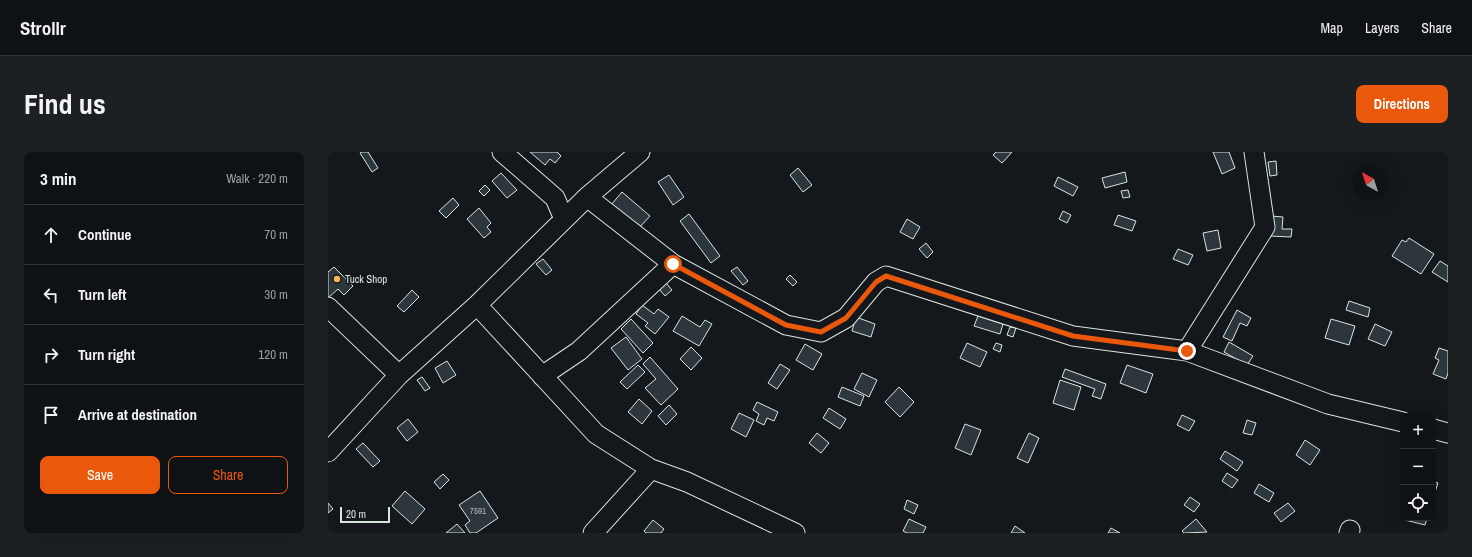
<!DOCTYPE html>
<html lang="en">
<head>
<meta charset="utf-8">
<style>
	:root { --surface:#0f1215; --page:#1d2022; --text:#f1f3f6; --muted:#9b9ea0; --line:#2f3234; --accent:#ea580c }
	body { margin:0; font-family:"Archivo Narrow",sans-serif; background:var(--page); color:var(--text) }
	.controls { position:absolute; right:12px; bottom:12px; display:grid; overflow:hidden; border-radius:8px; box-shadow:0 4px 16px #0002 }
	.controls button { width:36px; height:36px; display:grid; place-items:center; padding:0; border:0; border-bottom:1px solid var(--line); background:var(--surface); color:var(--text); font:20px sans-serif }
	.compass { position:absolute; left:1024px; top:12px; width:36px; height:36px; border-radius:50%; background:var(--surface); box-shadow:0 4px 16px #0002; rotate:321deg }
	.scale { position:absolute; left:12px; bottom:10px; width:50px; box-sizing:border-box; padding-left:4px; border:2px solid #d8e6dc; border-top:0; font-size:11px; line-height:14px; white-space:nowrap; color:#d8e6dc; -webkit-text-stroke:3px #14181c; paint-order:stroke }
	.stop { position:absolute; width:12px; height:12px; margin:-9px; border:3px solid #ea580c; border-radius:50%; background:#fff }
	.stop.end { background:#ea580c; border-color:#fff; box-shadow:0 1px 4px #0008 }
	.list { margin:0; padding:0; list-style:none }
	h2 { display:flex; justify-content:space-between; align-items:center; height:52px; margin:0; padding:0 16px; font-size:17px }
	h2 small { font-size:13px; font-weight:400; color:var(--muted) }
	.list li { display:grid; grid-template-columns:26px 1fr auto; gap:12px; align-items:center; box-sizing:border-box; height:60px; padding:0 16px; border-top:1px solid var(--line) }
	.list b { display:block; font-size:15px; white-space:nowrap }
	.list em { font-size:13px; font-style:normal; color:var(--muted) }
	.actions { display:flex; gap:8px; padding:12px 16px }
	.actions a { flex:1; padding:9px 0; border:1px solid var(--accent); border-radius:8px; text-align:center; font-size:14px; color:var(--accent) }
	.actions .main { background:var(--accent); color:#fff }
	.icon { flex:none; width:22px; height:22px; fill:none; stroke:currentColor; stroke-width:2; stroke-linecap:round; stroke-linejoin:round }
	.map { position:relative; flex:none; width:1120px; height:381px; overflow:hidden; border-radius:8px }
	header { display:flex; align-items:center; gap:24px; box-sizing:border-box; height:56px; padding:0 20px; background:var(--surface); border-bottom:1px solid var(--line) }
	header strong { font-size:19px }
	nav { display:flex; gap:22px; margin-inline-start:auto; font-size:14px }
	.intro { display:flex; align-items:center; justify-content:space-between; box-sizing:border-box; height:96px; padding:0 24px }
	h1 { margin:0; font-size:28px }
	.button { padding:10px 18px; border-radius:8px; background:var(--accent); color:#fff; font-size:14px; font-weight:700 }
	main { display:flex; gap:24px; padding:0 24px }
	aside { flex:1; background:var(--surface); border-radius:8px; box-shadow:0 4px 16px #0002 }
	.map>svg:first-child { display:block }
	.building { fill:#2c363c; stroke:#d8e6dc }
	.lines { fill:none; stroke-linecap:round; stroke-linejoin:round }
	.minor-casing { stroke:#d8e6dc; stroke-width:21 }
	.minor { stroke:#14181c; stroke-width:19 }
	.route { stroke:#ea580c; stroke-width:5 }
	.poi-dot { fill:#ffb74d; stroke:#14181c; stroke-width:1.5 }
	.labels { text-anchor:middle; stroke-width:3; stroke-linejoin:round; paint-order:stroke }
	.number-label { font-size:9px; fill:#adbab4 }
	.poi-label { font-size:11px; fill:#d8e6dc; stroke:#14181c; text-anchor:start }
</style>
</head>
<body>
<header>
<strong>Strollr</strong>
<nav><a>Map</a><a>Layers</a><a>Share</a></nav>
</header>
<div class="intro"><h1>Find us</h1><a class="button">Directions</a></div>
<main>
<aside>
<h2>3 min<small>Walk · 220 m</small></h2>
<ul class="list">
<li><svg class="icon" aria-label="ahead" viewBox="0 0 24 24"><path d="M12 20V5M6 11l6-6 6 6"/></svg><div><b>Continue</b></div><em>70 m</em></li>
<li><svg class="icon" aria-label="left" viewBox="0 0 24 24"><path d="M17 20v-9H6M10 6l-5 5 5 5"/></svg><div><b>Turn left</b></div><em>30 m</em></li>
<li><svg class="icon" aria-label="right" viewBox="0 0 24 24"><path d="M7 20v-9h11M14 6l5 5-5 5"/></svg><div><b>Turn right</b></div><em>120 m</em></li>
<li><svg class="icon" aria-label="arrive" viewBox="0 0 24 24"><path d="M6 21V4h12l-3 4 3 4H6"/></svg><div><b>Arrive at destination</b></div></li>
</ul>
<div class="actions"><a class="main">Save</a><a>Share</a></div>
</aside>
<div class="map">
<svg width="1120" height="381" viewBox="0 0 1120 381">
	<rect width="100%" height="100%" fill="#14181c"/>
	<!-- building -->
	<path class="building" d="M34,0H40L50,16L44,20L32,1Z
		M202,0H229L233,4L227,11L222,7L217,13Z
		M668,0H684L674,11L665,3Z
		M885,0H901L907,16L894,22Z
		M948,9L949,23L942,24L940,10Z
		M470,16L484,33L475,40L462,23Z
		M797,20L799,30L777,36L774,26Z
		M173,21L189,38L179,46L164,29Z
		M341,23L356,45L345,53L330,30Z
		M730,25L750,35L745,44L726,34Z
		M157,33L162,38L156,44L151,39Z
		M800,38L802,45L795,46L793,39Z
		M294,40L322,64L310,77L283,53Z
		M125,46L131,53L118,66L111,59Z
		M151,56L163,71L159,75L163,80L156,86L139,67Z
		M735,59L743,63L739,71L731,67Z
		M361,62L392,104L383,111L352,69Z
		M790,63L808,69L804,79L786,73Z
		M943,64L955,65L954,77H964L963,85L942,84Z
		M579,67L592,75L585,87L572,80Z
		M890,78L893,96L879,99L875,81Z
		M1081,86L1106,102L1093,122L1064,104L1074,88L1078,90Z
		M598,91L605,100L599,106L591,97Z
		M850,97L865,103L860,113L845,107Z
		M215,107L224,118L218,123L208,112Z
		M1112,109L1120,114V130L1104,120Z
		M6,115L25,134L16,143L10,137L0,146V120Z
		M409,115L420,129L415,133L403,119Z
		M462,123L469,130L465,134L458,127Z
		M338,131L344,138L337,144L331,137Z
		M84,138L91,145L76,160L69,154Z
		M1021,149L1042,156L1040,165L1018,158Z
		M314,153L326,162L330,157L341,165L327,182L317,174L320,171L308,162Z
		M909,158L923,166L919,174L912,171L904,189L895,185Z
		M354,164L372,175L377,168L384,172L371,194L345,179Z
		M650,164L675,172L672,182L646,174Z
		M528,165L547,172L543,185L524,179Z
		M303,167L325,191L315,201L293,177Z
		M1003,167L1027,174L1021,193L997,186Z
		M1047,172L1064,180L1057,194L1040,187Z
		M682,175L688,176L685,185L679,183Z
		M298,185L314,207L300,218L283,196Z
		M901,190L925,204L919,213L896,200Z
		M639,191L659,200L652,215L632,206Z
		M668,191L674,193L672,200L665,197Z
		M477,192L494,202L485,218L468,208Z
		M363,195L374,206L363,218L352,207Z
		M1111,196L1120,199V221L1118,227L1105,222L1111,208L1107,206Z
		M322,205L350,237L333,253L317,236L328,227L315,212Z
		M119,209L128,223L115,231L107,216Z
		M452,212L462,218L449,237L440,231Z
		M310,213L317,220L299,237L292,230Z
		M799,213L825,222L818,241L792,231Z
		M737,217L778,232L773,247L764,244L767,237L734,225Z
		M534,221L549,228L541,245L526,237Z
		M94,225L102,236L97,239L89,228Z
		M732,228L753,235L746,258L725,251Z
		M514,235L536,244L532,254L510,245Z
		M571,235L586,250L572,265L557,250Z
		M311,247L324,259L314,272L300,260Z
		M429,250L450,260L446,269L439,266L436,273L428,269L431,262L425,258Z
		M341,253L349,262L338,273L330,264Z
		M501,256L518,267L512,277L495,266Z
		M411,261L426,268L418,285L403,277Z
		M854,263L867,269L861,279L849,273Z
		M80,267L90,280L79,289L69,276Z
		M919,268L928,271L924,283L915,281Z
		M637,272L653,278L643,303L627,296Z
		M489,281L501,291L493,301L481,291Z
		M701,281L711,286L700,311L689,306Z
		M977,288L992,298L982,313L968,303Z
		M35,291L52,309L45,315L28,297Z
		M897,299L915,310L909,319L892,307Z
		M899,321L910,328L904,336L894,329Z
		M115,322L121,328L112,337L106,330Z
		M1105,329L1110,331L1105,346Z
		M931,332L946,341L941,350L926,341Z
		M77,339L97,357L84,372L64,354Z
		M152,339L170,366L148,381H142L137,373L142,369L131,353Z
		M862,345L872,352L866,360L856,353Z
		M579,348L590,353L586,362L576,357Z
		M0,351L5,357L0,361Z
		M960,351L967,359L953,370L946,361Z
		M1078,366H1099L1097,373L1077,368Z
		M581,367L598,375L595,381H579L575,379Z
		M868,367L879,380L856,381L854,379Z
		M325,368L336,377L333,381H318L316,379Z
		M129,372L137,381H118Z
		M687,374L697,381H683Z
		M783,376L792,381H780Z"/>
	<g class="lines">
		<!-- minor casing -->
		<g class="minor-casing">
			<path id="minor" d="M174,0L227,46L236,67
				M259,45L345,112L458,173L493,180L518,166L548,130L558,124L745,184L859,199L1000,252L1075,270
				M149,153L268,282L323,317L359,330L467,381
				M0,155L71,223
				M859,199L937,75L926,0
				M214,224L251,199L345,112
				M1105,277L1120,281
				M0,300L71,223L149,153L259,45L312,0
				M265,381L323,317
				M1021,381L1022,378"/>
		</g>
		<!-- minor -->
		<use href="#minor" class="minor"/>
	</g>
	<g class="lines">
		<!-- route -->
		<path class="route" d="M345,112L458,173L493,180L518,166L548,130L558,124L745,184L859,199"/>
	</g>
	<!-- markers -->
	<circle class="poi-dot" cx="9" cy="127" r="4"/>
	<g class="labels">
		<!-- number labels -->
		<g class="number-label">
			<text x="150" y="362">7591</text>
		</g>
		<!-- poi labels -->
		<g class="poi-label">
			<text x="17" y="131">Tuck Shop</text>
		</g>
	</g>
</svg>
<div class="controls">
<button>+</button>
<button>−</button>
<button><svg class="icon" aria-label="locate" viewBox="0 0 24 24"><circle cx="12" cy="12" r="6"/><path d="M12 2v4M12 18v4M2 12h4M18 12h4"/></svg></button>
</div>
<svg class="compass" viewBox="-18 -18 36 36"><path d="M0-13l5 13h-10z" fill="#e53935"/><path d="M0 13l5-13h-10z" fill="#9b9ea0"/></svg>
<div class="scale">20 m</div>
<div class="stop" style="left:345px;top:112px"></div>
<div class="stop end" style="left:859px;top:199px"></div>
</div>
</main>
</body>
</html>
